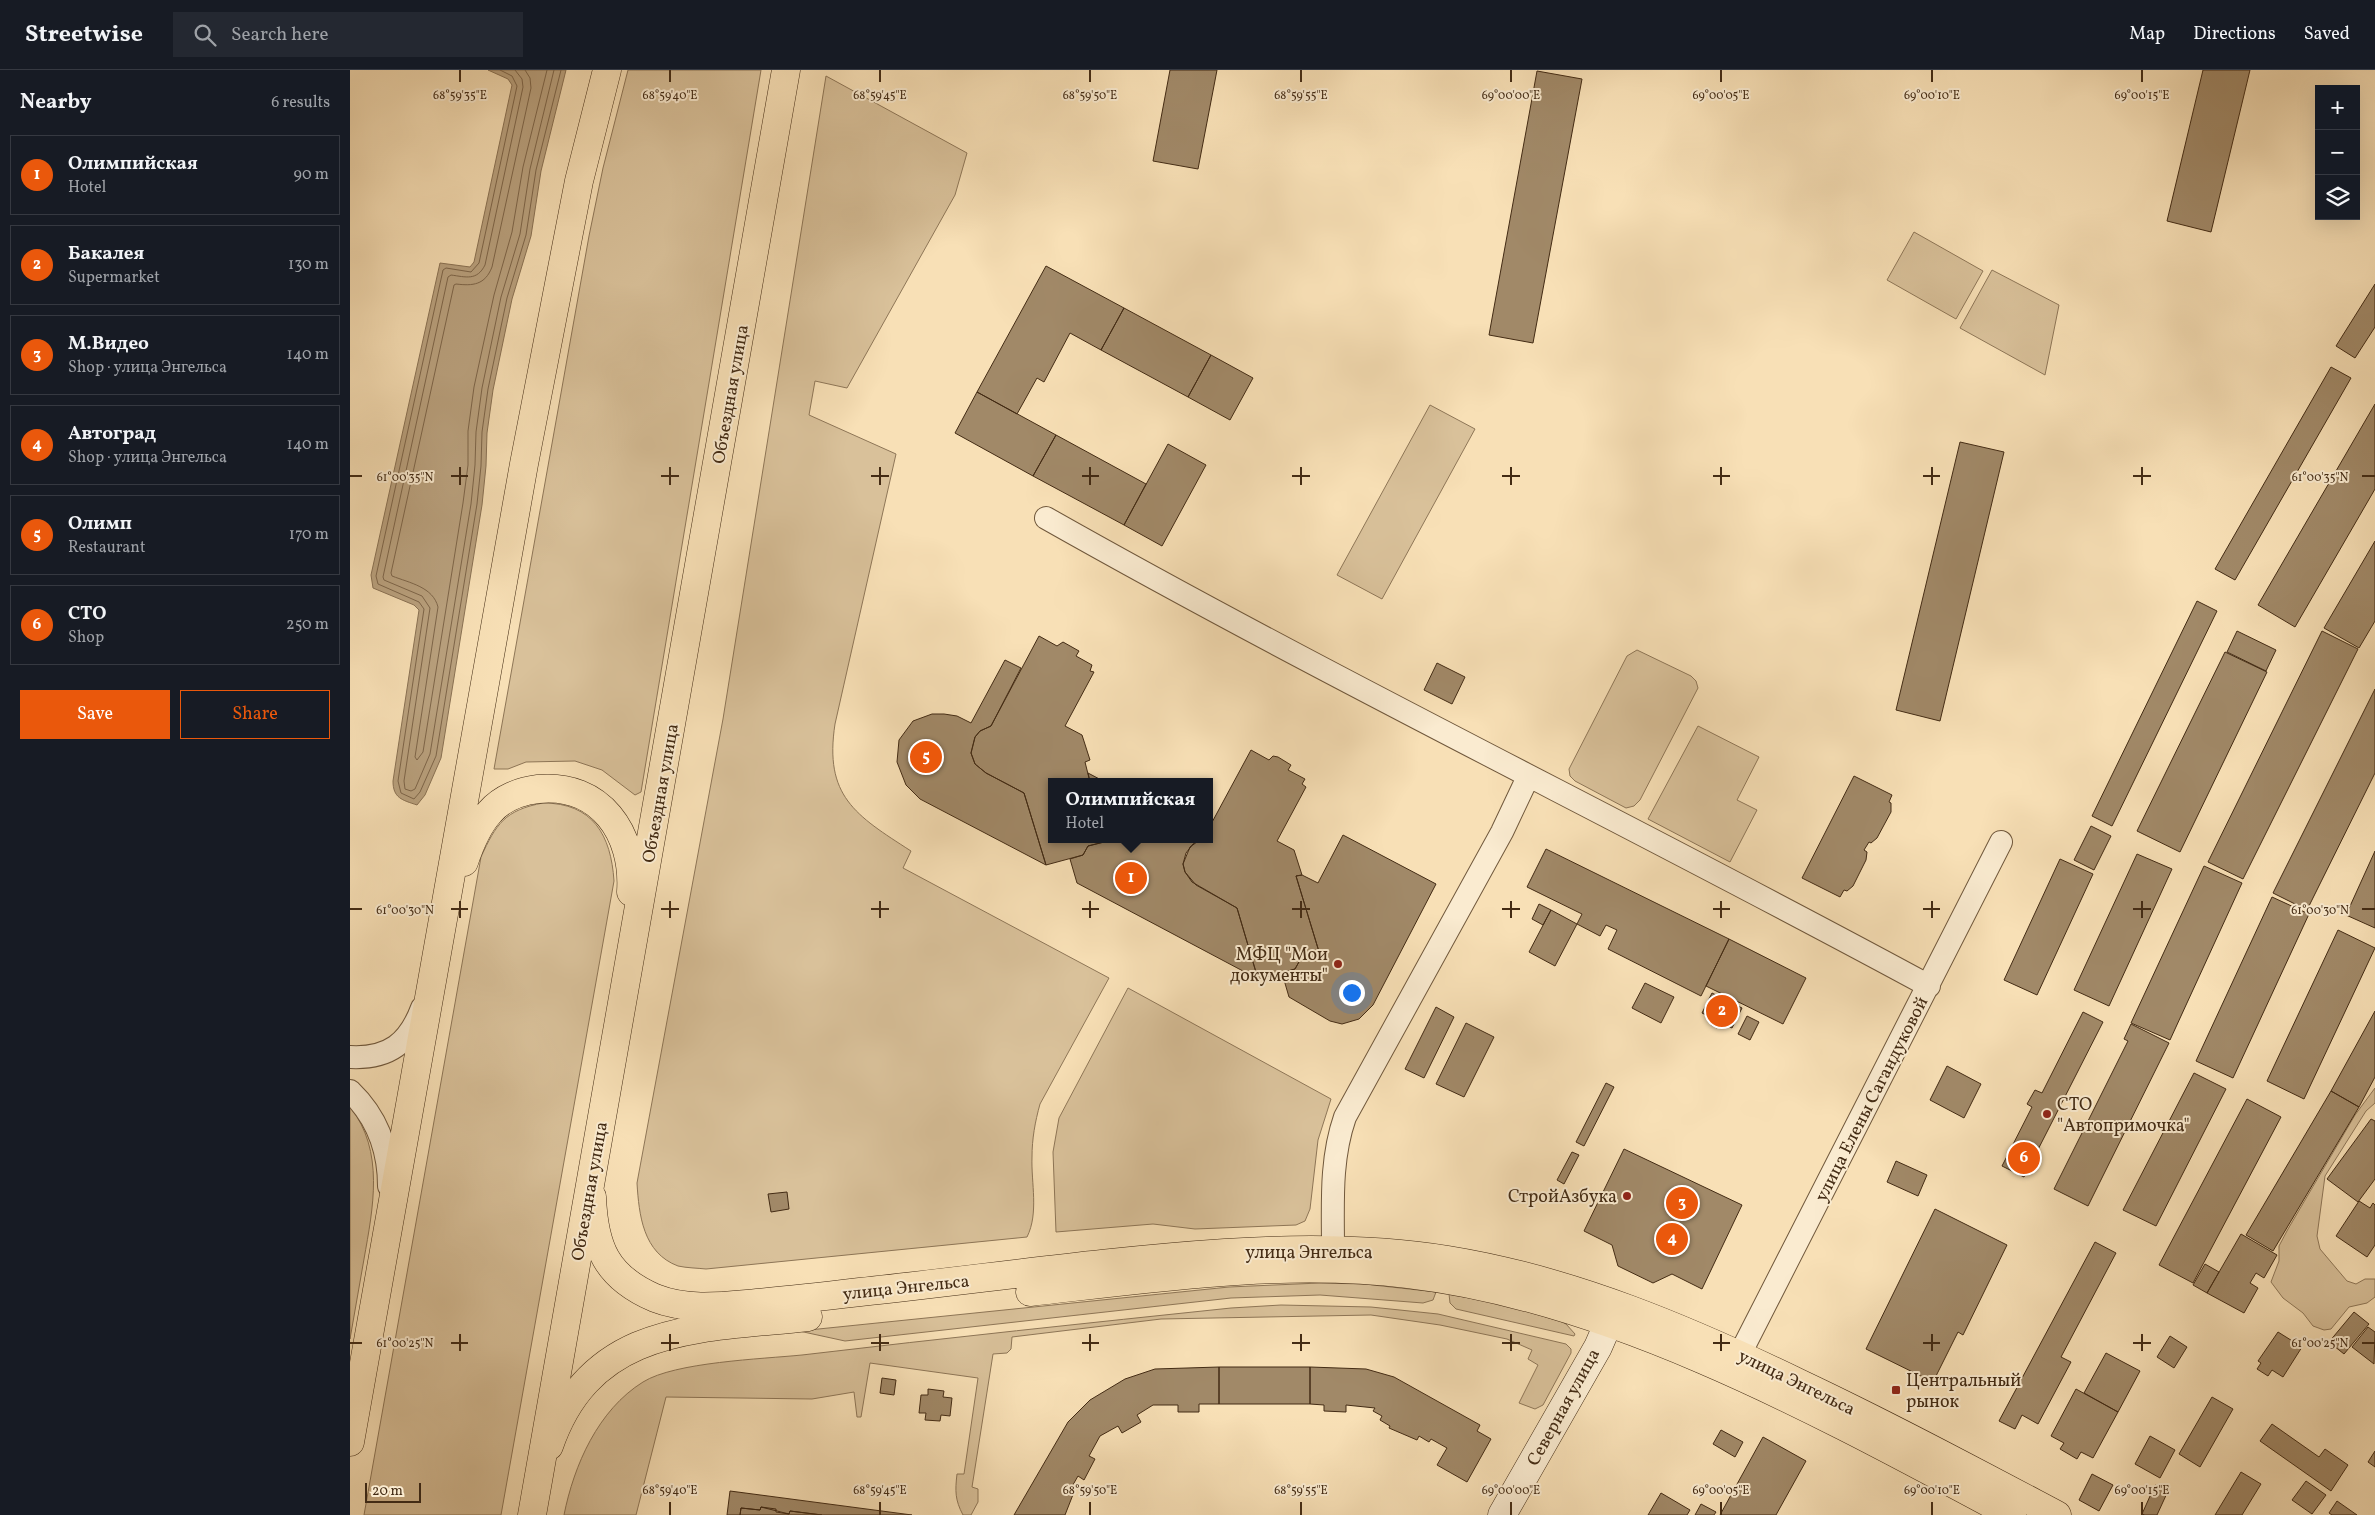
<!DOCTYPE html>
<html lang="en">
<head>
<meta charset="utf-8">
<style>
	:root { --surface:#171b24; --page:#242831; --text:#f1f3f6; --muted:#9ea1a6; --line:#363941; --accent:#ea580c }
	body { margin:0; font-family:Vollkorn,serif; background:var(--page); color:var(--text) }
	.controls { position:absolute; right:15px; top:15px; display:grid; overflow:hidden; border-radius:0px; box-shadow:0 5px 20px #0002 }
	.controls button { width:45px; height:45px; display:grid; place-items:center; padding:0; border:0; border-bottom:1px solid var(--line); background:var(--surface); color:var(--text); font:25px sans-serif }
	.scale { position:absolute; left:15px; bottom:12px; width:56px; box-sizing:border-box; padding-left:5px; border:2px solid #432b14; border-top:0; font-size:14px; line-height:18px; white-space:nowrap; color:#432b14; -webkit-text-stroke:4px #faebd0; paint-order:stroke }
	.you { position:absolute; left:1001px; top:922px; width:18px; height:18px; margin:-12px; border:4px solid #fff; border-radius:50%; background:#1a73e8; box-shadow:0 0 0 8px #1a73e833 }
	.badge { display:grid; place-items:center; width:32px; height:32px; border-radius:50%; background:var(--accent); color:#fff; font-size:16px; font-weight:700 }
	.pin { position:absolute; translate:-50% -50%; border:2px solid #fff; box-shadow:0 1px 5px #0006 }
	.popup { position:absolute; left:698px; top:708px; width:165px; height:65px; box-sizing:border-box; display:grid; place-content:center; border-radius:0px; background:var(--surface); filter:drop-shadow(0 1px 4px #0005); font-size:16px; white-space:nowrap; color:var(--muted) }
	.popup b { font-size:19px; color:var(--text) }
	.popup::after { content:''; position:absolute; left:50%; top:100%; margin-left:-10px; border:10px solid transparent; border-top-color:var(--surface) }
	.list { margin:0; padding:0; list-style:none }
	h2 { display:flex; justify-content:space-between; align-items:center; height:65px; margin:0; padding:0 20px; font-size:21px }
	h2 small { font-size:16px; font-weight:400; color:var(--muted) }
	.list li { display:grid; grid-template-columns:32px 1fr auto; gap:15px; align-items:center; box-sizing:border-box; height:80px; margin:0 10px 10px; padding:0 10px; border:1px solid var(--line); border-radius:0px }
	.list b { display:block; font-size:19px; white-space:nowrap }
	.list p { margin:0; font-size:16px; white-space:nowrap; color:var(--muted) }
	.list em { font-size:16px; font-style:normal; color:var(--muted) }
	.actions { display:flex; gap:10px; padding:15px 20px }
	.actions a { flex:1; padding:11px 0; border:1px solid var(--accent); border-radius:0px; text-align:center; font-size:18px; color:var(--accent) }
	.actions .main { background:var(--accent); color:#fff }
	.icon { flex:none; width:28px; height:28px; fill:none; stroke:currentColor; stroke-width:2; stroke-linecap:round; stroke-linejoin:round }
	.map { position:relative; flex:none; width:2025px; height:1445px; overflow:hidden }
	header { display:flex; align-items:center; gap:30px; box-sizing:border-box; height:70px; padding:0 25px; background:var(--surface); border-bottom:1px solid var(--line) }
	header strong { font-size:24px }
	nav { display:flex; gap:28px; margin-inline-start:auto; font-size:18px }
	.search { width:350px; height:45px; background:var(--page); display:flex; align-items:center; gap:12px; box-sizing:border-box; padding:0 18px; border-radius:0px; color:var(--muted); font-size:19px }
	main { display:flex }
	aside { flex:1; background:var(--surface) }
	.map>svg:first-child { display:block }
	.green { fill:#d9c19a; stroke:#8e7657 }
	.water { fill:#baa27f; stroke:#8a7254 }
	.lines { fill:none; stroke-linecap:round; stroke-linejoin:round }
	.shore { stroke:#7e664a; stroke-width:1 }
	.building { fill:#a18968; stroke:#432b14 }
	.street-casing { stroke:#70583c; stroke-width:24 }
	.secondary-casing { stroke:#432b14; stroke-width:29 }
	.primary-casing { stroke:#432b14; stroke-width:29 }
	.highway-casing { stroke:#432b14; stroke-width:29 }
	.street { stroke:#faebd0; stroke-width:22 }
	.secondary { stroke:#faebd0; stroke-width:28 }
	.primary { stroke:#f8e0b6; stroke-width:28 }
	.highway { stroke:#f8e0b6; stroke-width:28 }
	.ticks { fill:none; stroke:#432b14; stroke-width:2 }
	.poi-dot { fill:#8f2418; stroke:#faebd0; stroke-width:2 }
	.labels { text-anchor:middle; stroke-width:4; stroke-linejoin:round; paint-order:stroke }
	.street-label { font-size:18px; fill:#432b14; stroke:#faebd0 }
	.poi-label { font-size:18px; fill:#432b14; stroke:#faebd0; text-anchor:end }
	.ticks-label { font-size:12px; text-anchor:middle; fill:#432b14; stroke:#faebd0; stroke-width:4; stroke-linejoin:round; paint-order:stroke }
</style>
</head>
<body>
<header>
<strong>Streetwise</strong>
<div class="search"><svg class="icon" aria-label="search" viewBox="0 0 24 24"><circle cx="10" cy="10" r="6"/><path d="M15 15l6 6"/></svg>Search here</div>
<nav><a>Map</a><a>Directions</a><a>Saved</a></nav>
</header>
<main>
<aside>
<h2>Nearby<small>6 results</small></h2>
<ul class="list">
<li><span class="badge">1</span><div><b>Олимпийская</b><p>Hotel</p></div><em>90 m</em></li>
<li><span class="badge">2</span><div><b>Бакалея</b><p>Supermarket</p></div><em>130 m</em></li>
<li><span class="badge">3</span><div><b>М.Видео</b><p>Shop · улица Энгельса</p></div><em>140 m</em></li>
<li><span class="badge">4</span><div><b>Автоград</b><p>Shop · улица Энгельса</p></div><em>140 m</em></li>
<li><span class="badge">5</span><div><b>Олимп</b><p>Restaurant</p></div><em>170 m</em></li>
<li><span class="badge">6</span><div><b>СТО</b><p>Shop</p></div><em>250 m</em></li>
</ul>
<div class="actions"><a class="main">Save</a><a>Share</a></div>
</aside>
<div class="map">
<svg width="2025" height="1445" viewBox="0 0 2025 1445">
	<rect width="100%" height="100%" fill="#f8e0b6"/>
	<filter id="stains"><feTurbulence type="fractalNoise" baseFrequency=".004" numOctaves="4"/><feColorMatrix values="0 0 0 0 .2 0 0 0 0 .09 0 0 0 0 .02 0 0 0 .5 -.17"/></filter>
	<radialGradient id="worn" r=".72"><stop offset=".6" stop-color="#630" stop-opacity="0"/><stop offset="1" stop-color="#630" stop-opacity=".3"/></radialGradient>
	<!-- green -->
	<path class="green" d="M278,0H411L291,722L285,725L252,700L225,691L176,692L158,699H144L239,166L253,98Z
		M476,6L617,83L605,125L497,318L465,311L459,345L546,384L485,654C474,726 505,745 561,781L553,798L759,908L690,1034C685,1052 682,1069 682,1087C681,1113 689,1143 677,1167L356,1199C347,1198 337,1198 328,1196C293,1183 289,1145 287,1113L373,649Z
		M1564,162L1633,201L1606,249L1537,210Z
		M1642,200L1709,235L1695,305L1610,258Z
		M1080,335L1125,359L1032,529L987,505Z
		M1287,580L1341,606L1346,611L1348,618L1290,730L1284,736L1276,738L1225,711L1220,706L1219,699L1277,586Z
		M1348,656L1409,687L1387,730L1407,740L1380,792L1298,749Z
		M193,733C243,733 261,765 264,811L151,1445H14L131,787C146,754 155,740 193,733Z
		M778,918L981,1029L968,1070L960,1139L955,1151L946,1155L845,1159L803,1154L706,1162L703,1082L709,1048Z
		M2025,1018V1033L2016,1041L1975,1106L1967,1166L1970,1179L1997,1211L2006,1214L2015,1209H2025V1227L2017,1233L1999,1237L1981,1259L1974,1260L1963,1256L1953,1243L1933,1228L1921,1212L1929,1191V1176L1938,1159L2005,1045Z
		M0,1037C35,1081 23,1138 14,1189C9,1216 5,1242 0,1269Z
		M970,1213L1014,1214L1086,1222L1083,1230L1073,1233L970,1225L881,1228L495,1271L449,1261L879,1217Z
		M1099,1224L1155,1235L1210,1251L1216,1254L1225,1264L1224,1266L1106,1239L1100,1233Z
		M931,1235L1021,1237L1088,1244L1216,1274L1221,1279V1283L1193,1335L1185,1339L1169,1333L1188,1295L1178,1289L1182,1280L1157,1269L1090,1255L1021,1245L811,1249L662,1267L661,1279L657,1283L643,1284L622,1417L628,1419V1432L621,1445H613C605,1430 605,1421 607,1404H614L628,1308L520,1293L511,1347H507L504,1322L462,1329L316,1327L286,1445H214C224,1395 248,1340 293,1312C325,1292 412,1289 452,1285C595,1268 738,1253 881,1238Z"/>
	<!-- water -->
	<path class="water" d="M138,0H216L191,101L181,166L162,229L143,320L137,363L136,396L132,435L91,688L75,725L67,735C52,730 43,728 43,711L69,540L64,535L23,518L21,505L90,193L120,197L124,192L162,15L158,9Z"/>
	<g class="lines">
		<!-- shore -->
		<path class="shore" d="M150,0L162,6L167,16L129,193L121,202L96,198L93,200L26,506L28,514L69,532L74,539L48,711L51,723L64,729L70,722L86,686L127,434L131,396L132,362L138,319L157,228L176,165L186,100L211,0
			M165,0L172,9L173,17L135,195C127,211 116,207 101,205L98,207L33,507L34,510L72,526L80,538L54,711L55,719L61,721L65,719L80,684L121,434L125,395L126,362L132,318L151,227L170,164L180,99L204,0
			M175,0L180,8L181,18L142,197C135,215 123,216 106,214L104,215L41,503L42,506C60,513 83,517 88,537L65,687L67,690L73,682L113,433L118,395V361L124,317L144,225L162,162L173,97L197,0"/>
	</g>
	<!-- building -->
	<path class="building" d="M820,0H867L848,99L803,91Z
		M1853,0H1900L1861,162L1817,151Z
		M1187,1L1232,9L1183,273L1139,265Z
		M696,196L774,238L751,280L720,263L694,312L687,308L667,344L627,322Z
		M2025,214V257L2005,288L1986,276Z
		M774,238L861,285L838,327L751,280Z
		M861,285L903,308L880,350L838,327Z
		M1981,297L2001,308L1885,510L1865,499Z
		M627,322L706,365L683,406L605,363Z
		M2025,334V419L1945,557L1908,535Z
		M706,365L796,414L774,455L683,406Z
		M1610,372L1654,382L1590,651L1546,640Z
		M818,374L856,395L812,476L774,455Z
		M2025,471V551L2009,578L1974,558Z
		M1847,531L1867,541L1762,756L1742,746Z
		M1887,561L1926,580L1916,601L1877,582Z
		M1972,561L2008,579L1893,809L1858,792Z
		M689,566L707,576L713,572L729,581L726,586L742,595L740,601L744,602L715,656L732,665L740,690L735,692L740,712H702V769L758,771L738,776L733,785L696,795L674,723L636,703L625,694L621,683L625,667L630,661L641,656Z
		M1875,582L1917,602L1830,782L1787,761Z
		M655,590L671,598L641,656L630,661L625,667L621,683L625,694L636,703L674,723L696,795L570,729L556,715L547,692L549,670L563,651L582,644H594L607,646L621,653Z
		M1087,593L1115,607L1102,634L1074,620Z
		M2025,619V703L1957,840L1923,823Z
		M901,680L919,690L923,686L928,687L941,695L938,700L955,709L952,714L956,717L927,771L944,780L952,805L946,806L970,885L950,890L945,899L908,909L887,838L842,812L835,802L833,794L840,777L851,769H860V756Z
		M738,703L755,712H740Z
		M1504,706L1542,725L1539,732L1541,733V742L1527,768L1521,773L1519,772L1514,780L1517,782L1516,790L1503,816L1497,821L1494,820L1490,827L1452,808Z
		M1741,756L1761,766L1744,800L1724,790Z
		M993,765L1086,814L1023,935L1009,949L992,954L980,951L939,927L932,903L945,899L950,890L970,885L946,806L952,805L968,813Z
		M757,769H851L843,774L836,783L833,794L835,802L846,815L887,838L908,909L727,813L720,789L733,785L738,776L758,771Z
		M1196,779L1379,869L1351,926L1258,879L1267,860L1256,855L1250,866L1227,854L1232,844L1177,817Z
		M2025,781V858L1996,845Z
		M1787,784L1822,799L1759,936L1724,920Z
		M1710,789L1743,804L1687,925L1654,910Z
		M1854,796L1892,813L1820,970L1781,953Z
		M1922,827L1959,844L1883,1008L1846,991Z
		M1189,834L1201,840L1193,855L1182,849Z
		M1201,840L1227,854L1205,896L1179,882Z
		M1988,860L2025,878L1954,1029L1917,1011Z
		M1379,869L1456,908L1433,954L1356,916Z
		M1295,913L1324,927L1311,953L1282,938Z
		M1362,923L1392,938L1382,958L1370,952L1367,958L1361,955L1364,949L1352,943Z
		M1086,937L1104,947L1074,1008L1055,999Z
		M2025,941V1007L2009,1037L1981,1021Z
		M1733,942L1753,952L1674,1107L1652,1096L1682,1037L1677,1034L1685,1020L1692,1023Z
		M1397,946L1409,952L1400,970L1388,964Z
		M1116,953L1144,967L1114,1027L1086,1014Z
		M1781,954L1819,973L1738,1136L1704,1119L1778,971L1774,969Z
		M1597,996L1631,1014L1614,1048L1580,1030Z
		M1844,1003L1876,1019L1806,1156L1773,1140Z
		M1256,1013L1264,1017L1234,1076L1226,1072Z
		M1981,1021L2009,1037L1923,1181L1896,1165Z
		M1897,1029L1931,1047L1843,1213L1809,1195Z
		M2021,1049L2025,1051V1109L2008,1132L1977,1109Z
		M1274,1079L1392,1135L1352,1219L1322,1204L1303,1213L1268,1196L1262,1175L1234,1161Z
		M1222,1082L1229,1085L1214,1114L1207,1110Z
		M1546,1091L1577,1105L1568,1126L1537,1112Z
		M437,1122L439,1139L421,1142L418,1124Z
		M2009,1131L2020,1138L2023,1133L2025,1135V1175L2017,1187L1986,1166Z
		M1585,1139L1657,1175L1613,1265L1608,1262L1583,1312L1516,1279Z
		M1891,1164L1927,1185L1914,1208L1906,1203L1900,1213L1908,1218L1894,1243L1857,1223Z
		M1745,1172L1766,1183L1711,1287L1721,1292L1688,1354L1672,1345L1665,1359L1649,1351Z
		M1855,1194L1869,1202L1857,1223L1843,1215Z
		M2004,1242L2019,1254L1994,1284L1979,1272Z
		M2018,1257L2025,1262L2024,1294L2002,1277Z
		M1928,1262L1952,1277L1933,1307L1922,1300L1918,1306L1907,1299L1911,1293L1908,1291Z
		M1820,1266L1837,1277L1824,1298L1807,1287Z
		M1756,1283L1790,1301L1768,1342L1734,1323Z
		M869,1297H960V1334H869Z
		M869,1297V1334H849V1342H828V1335H803L787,1345L791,1352L772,1363L768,1356L750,1366L739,1386L745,1389L734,1410L728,1406L720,1420L724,1422L715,1445H664L718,1352L740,1330L775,1309L805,1299Z
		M960,1297L1016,1299L1044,1307L1130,1355L1127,1361L1141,1369L1117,1412L1087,1395L1097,1378L1081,1369L1079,1372L1069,1366L1067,1370L1039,1358L1040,1356L1030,1350L1032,1346L1023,1341L1025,1338L996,1335V1342L974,1341V1335L960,1334Z
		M532,1308L546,1310L544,1325L530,1323Z
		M578,1319L594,1321L593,1327L602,1328L600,1346L591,1345L590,1351L575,1350L576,1343H569L571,1325H578Z
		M1726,1319L1768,1342L1743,1388L1731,1382L1727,1389L1710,1379L1714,1373L1701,1366Z
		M1862,1327L1883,1339L1850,1397L1829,1384Z
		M1922,1354L1969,1387L1975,1379L1998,1395L1981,1421L1910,1371Z
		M1371,1360L1393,1372L1385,1387L1363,1374Z
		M1800,1366L1825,1380L1810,1408L1785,1394Z
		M1413,1367L1456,1391L1426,1445H1370Z
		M2025,1381V1397L2018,1392Z
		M1891,1402L1911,1414L1892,1445H1865Z
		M1742,1404L1763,1415L1749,1441L1729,1430Z
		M1956,1411L1976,1425L1962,1444L1942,1430Z
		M1805,1415L1818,1421L1807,1445H1795L1792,1444Z
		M380,1421L562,1445H472L440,1441L439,1444L411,1437L410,1440L391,1438L390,1445H377Z
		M1311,1423L1340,1440L1337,1445H1298Z
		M1987,1431L2007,1445H1982L1979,1443Z
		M1351,1434L1366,1442L1364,1445H1345Z
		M411,1437L426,1439V1442L439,1444L440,1441L472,1445H390L391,1438L410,1440Z"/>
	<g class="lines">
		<!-- street casing -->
		<g class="street-casing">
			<path id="street" d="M696,448C986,612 1286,757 1579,916
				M0,987C39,989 59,973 72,938
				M0,1021C27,1047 39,1078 39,1116
				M983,1180C983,1134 980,1090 995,1047L1152,762L1178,707
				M1390,1284L1651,772"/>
		</g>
		<!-- secondary casing -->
		<g class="secondary-casing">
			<path id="secondary" d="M1152,1445L1248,1277L1258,1254"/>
		</g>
		<!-- primary casing -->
		<g class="primary-casing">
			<path id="primary" d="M242,1127C244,1177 256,1207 305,1228C338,1241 373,1236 407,1233C442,1230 476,1226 510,1222C632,1209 753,1191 875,1183C950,1178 1024,1178 1098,1190C1222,1210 1339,1260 1451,1314C1538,1355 1622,1400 1707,1445
				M680,1222C804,1208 933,1189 1058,1204C1266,1228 1480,1348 1662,1445
				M199,1376C241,1253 350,1259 458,1247"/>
		</g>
		<!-- highway casing -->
		<g class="highway-casing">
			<path id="highway" d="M114,792C120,774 127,756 140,742C152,728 171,721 188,719C250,713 285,763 281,822
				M0,1372L174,394L229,111L257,0
				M182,1445L436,0"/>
		</g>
		<!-- street -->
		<use href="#street" class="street"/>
		<!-- secondary -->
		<use href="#secondary" class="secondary"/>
		<!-- primary -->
		<use href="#primary" class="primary"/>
		<!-- highway -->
		<use href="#highway" class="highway"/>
	</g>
	<!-- ticks -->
	<path class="ticks" d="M110,0V12M320,0V12M530,0V12M740,0V12M951,0V12M1161,0V12M1371,0V12M1582,0V12M1792,0V12M110,397V415M320,397V415M530,397V415M740,397V415M951,397V415M1161,397V415M1371,397V415M1582,397V415M1792,397V415M0,406H12M101,406H118M311,406H329M521,406H539M732,406H749M942,406H960M1152,406H1170M1363,406H1380M1573,406H1590M1783,406H1801M2012,406H2025M110,831V848M320,831V848M530,831V848M740,831V848M951,831V848M1161,831V848M1371,831V848M1582,831V848M1792,831V848M0,839H12M101,839H118M311,839H329M521,839H539M732,839H749M942,839H960M1152,839H1170M1363,839H1380M1573,839H1590M1783,839H1801M2012,839H2025M110,1264V1281M320,1264V1281M530,1264V1281M740,1264V1281M951,1264V1281M1161,1264V1281M1371,1264V1281M1582,1264V1281M1792,1264V1281M0,1273H12M101,1273H118M311,1273H329M521,1273H539M732,1273H749M942,1273H960M1152,1273H1170M1363,1273H1380M1573,1273H1590M1783,1273H1801M2012,1273H2025M320,1432V1445M530,1432V1445M740,1432V1445M951,1432V1445M1161,1432V1445M1371,1432V1445M1582,1432V1445M1792,1432V1445"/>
	<!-- markers -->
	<g class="poi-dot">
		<circle cx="988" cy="894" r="5"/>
		<circle cx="1697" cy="1044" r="5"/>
		<circle cx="1277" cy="1126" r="5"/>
		<rect x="1541" y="1315" width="10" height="10" rx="2.5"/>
	</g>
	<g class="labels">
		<!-- street labels -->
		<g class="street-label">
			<text transform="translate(380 324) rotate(-80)" y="6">Объездная улица</text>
			<text transform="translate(310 723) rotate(-80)" y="6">Объездная улица</text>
			<text transform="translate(1521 1029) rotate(-63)" y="6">улица Елены Сагандуковой</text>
			<text transform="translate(239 1121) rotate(-80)" y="6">Объездная улица</text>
			<text x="959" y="1188">улица Энгельса</text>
			<text transform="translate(556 1217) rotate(-6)" y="6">улица Энгельса</text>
			<text transform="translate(1447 1312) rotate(26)" y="6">улица Энгельса</text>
			<text transform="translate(1213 1337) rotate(-61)" y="6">Северная улица</text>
		</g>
		<!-- poi labels -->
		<g class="poi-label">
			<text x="978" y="890">МФЦ "Мои<tspan x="978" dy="21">документы"</tspan></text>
			<text x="1707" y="1040" text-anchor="start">СТО<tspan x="1707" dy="21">"Автопримочка"</tspan></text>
			<text x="1267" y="1132">СтройАзбука</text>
			<text x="1556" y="1316" text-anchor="start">Центральный<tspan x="1556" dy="21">рынок</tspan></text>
		</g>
	</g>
	<g class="ticks-label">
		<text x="110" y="29">68°59'35"E</text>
		<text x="320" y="29">68°59'40"E</text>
		<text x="530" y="29">68°59'45"E</text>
		<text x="740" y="29">68°59'50"E</text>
		<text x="951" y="29">68°59'55"E</text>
		<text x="1161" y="29">69°00'00"E</text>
		<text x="1371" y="29">69°00'05"E</text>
		<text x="1582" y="29">69°00'10"E</text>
		<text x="1792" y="29">69°00'15"E</text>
		<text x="55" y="411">61°00'35"N</text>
		<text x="1970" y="411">61°00'35"N</text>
		<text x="55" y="844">61°00'30"N</text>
		<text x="1970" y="844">61°00'30"N</text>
		<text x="55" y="1277">61°00'25"N</text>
		<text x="1970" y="1277">61°00'25"N</text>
		<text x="320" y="1424">68°59'40"E</text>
		<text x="530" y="1424">68°59'45"E</text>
		<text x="740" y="1424">68°59'50"E</text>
		<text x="951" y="1424">68°59'55"E</text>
		<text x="1161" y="1424">69°00'00"E</text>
		<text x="1371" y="1424">69°00'05"E</text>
		<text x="1582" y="1424">69°00'10"E</text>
		<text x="1792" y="1424">69°00'15"E</text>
	</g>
	<rect width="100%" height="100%" filter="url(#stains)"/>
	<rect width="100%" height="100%" fill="url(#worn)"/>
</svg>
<div class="controls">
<button>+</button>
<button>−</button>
<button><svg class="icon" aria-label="layers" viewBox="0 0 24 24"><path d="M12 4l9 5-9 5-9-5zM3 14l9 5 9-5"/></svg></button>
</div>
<div class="scale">20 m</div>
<div class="you"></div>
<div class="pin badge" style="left:781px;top:808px">1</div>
<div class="popup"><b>Олимпийская</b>Hotel</div>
<div class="pin badge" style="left:1372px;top:941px">2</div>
<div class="pin badge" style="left:1332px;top:1133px">3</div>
<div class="pin badge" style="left:1322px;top:1169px">4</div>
<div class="pin badge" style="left:576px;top:687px">5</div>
<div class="pin badge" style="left:1674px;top:1088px">6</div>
</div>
</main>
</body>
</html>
